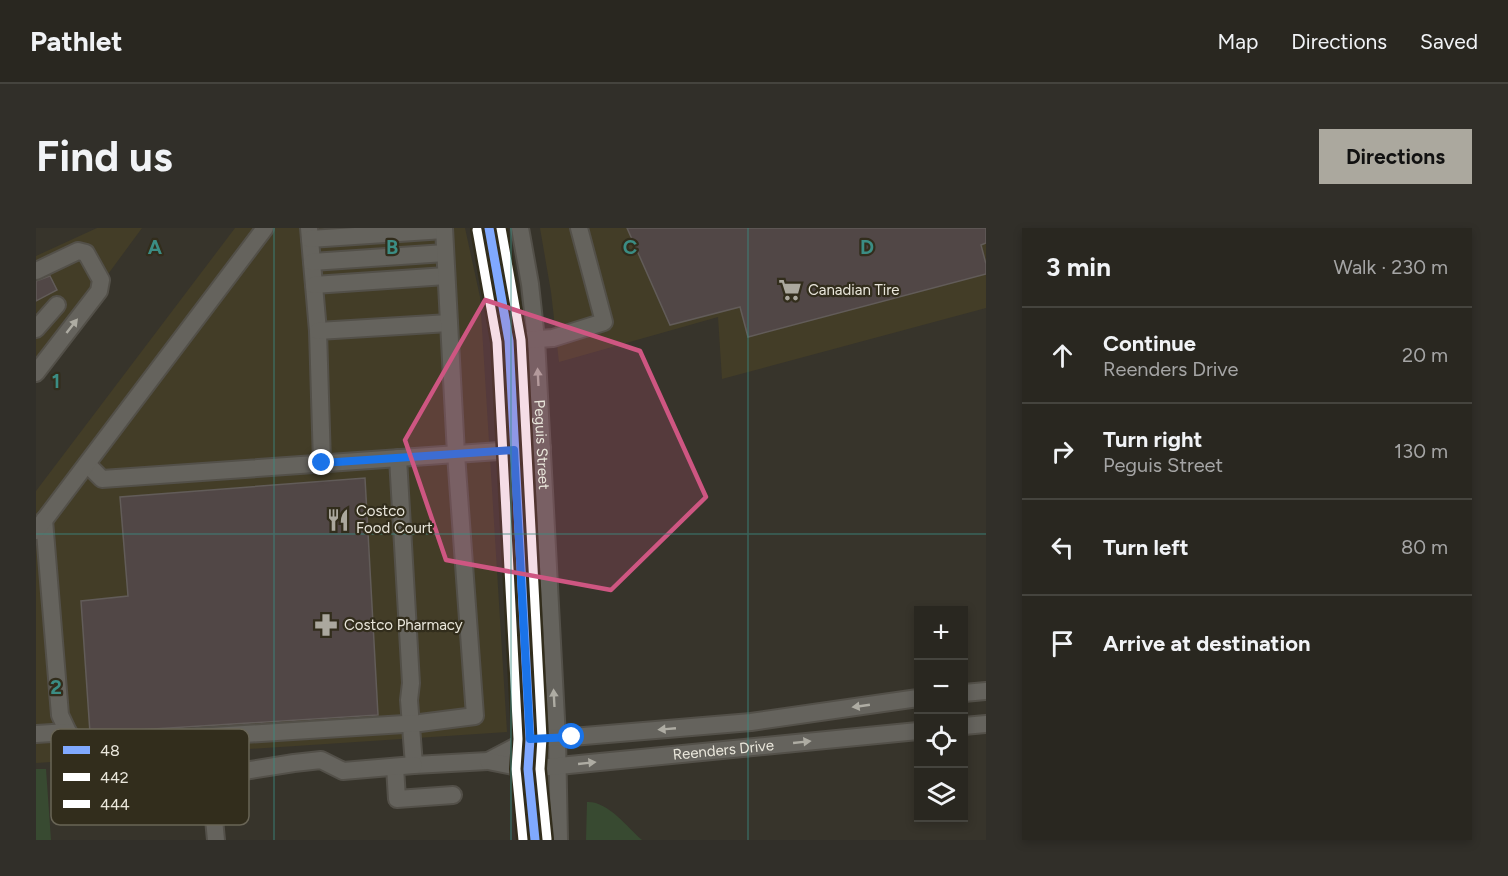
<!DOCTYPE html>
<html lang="en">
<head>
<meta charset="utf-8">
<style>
	:root { --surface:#292720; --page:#312f29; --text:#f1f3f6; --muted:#a5a5a5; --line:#45443e; --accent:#aba89e }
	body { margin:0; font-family:Figtree,sans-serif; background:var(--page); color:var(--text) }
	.controls { position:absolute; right:18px; bottom:18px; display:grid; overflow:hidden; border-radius:0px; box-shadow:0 3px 9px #0003 }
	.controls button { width:54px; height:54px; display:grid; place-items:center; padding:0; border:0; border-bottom:2px solid var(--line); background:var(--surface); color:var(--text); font:30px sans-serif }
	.stop { position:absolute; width:18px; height:18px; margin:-14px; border:4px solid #1a73e8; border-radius:50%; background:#fff }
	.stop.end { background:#1a73e8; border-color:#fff; box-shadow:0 2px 6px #0008 }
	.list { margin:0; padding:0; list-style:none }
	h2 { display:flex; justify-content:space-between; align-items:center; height:78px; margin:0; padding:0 24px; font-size:26px }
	h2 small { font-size:20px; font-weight:400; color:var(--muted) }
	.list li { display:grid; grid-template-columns:39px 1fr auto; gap:18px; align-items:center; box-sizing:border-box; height:96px; padding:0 24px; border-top:2px solid var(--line) }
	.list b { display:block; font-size:22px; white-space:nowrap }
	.list p { margin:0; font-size:20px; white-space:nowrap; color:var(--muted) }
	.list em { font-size:20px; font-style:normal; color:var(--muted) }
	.icon { flex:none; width:33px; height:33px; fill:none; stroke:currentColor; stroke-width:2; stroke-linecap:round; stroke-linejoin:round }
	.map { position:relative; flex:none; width:950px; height:612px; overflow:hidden; border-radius:0px }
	header { display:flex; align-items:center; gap:36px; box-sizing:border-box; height:84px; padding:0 30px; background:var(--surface); border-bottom:2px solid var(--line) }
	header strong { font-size:28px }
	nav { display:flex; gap:33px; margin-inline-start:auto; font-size:21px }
	.intro { display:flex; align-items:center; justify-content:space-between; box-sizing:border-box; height:144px; padding:0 36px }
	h1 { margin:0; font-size:42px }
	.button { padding:15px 27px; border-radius:0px; background:var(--accent); color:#111; font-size:21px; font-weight:700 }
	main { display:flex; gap:36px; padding:0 36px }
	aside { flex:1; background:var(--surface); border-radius:0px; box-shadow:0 3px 9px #0003 }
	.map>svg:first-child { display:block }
	.built { fill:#433d27 }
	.green { fill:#384a31 }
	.building { fill:#514746; stroke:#625c59; stroke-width:1.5 }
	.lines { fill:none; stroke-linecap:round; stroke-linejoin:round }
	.minor-casing { stroke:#535049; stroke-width:20 }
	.minor { stroke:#65635d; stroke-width:16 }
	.bus-1-casing { stroke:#322d1c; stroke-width:14 }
	.bus-2-casing { stroke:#322d1c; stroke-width:14 }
	.bus-3-casing { stroke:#322d1c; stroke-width:14 }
	.bus-1 { stroke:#80a9ff; stroke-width:9 }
	.bus-2 { stroke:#fff; stroke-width:9 }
	.bus-3 { stroke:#fff; stroke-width:9 }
	.oneway { fill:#aeaca3 }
	.route { stroke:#1a73e8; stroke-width:8 }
	.marked { fill:#ce5682; fill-opacity:0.2; stroke:#ce5682; stroke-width:4.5; stroke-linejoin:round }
	.grid { fill:none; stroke:#3b8d84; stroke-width:1.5; stroke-opacity:0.55 }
	.labels { text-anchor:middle; stroke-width:4.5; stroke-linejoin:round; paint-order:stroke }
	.poi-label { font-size:15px; fill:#eae7dc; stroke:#322d1c; text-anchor:start }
	.street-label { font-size:15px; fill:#eae7dc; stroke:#322d1c }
	.key { fill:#322d1c; stroke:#696556; stroke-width:1.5 }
	.key-label { font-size:16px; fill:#eae7dc }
	.grid-label { font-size:20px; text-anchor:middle; font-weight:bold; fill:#3b8d84; stroke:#322d1c; stroke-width:4.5; stroke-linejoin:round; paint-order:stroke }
</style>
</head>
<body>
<header>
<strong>Pathlet</strong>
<nav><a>Map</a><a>Directions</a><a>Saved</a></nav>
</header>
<div class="intro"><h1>Find us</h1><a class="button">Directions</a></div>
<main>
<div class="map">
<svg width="950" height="612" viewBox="0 0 950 612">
	<rect width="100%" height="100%" fill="#37342b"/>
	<!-- built -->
	<path class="built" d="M61,0H106L0,144V28Z
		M199,0H429L444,69L471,504L0,535V263Z
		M504,0H950V80L686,151L682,89L523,134L515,64Z"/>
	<!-- green -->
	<path class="green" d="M0,541H10L15,612H0Z
		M551,574C572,573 591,599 606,612H550Z"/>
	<!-- building -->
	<path class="building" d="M591,0H950V15L945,17L950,36V46L712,109L704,79L634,97Z
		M14,48L21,62L0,73V53Z
		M329,250L342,487L54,505L45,373L92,368L84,269Z"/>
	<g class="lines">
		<!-- minor casing -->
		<g class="minor-casing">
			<g id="minor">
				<path d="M273,0L282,103L286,235"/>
				<path d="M453,0L473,113L494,511L492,541L499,612"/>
				<path id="s1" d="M484,0L494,56L500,111L521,510L523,612"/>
				<path d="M274,11L408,2"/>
				<path d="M276,34L409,25"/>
				<path d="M0,43L42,23L50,25L65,52L63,63L0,145"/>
				<path d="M278,57L410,48"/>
				<path d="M0,101L21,77"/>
				<path d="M282,103L413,95"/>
				<path d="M473,113L517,110L568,94L543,0"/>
				<path d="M362,230L375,455L373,472L378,537L452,533L494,511L536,509L715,494L882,470"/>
				<path d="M51,236L66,251L506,220"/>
				<path d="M8,292L24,487L32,504"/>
				<path d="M0,303L229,0"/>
				<path d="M928,465L950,463"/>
				<path d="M928,498L950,496"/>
				<path d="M0,506L32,504L38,512L49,516L384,495L439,488L420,226L408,0"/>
				<path id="s2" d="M452,533L492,541L882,503"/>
				<path d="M359,539L361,571L417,567"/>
				<path d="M180,612L178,591L179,555L195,545L258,535L285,532L307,543L378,537"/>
			</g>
		</g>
		<!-- minor -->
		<use href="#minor" class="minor"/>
		<!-- bus-1 casing -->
		<g class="bus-1-casing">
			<path id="bus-1" d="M453,0L473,113L494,511L492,541L499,612"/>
		</g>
		<!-- bus-2 casing -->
		<g class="bus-2-casing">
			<path id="bus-2" d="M441,2L461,114L482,511L480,541L487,612"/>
		</g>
		<!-- bus-3 casing -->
		<g class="bus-3-casing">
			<path id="bus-3" d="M465,0L485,112L506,510L504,541L511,611"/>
		</g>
		<!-- bus-1 -->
		<use href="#bus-1" class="bus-1"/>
		<!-- bus-2 -->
		<use href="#bus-2" class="bus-2"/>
		<!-- bus-3 -->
		<use href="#bus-3" class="bus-3"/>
	</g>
	<!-- one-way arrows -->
	<defs><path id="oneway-solid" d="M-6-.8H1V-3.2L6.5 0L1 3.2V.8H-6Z" transform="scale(1.5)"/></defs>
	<g class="oneway">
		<use href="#oneway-solid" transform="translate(36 98) rotate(-52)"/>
		<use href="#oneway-solid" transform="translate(502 149) rotate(-93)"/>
		<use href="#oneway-solid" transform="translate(518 470) rotate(-93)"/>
		<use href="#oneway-solid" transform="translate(825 478) rotate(172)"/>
		<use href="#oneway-solid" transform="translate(631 501) rotate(175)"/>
		<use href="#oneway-solid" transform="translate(766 514) rotate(-6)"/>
		<use href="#oneway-solid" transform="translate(551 535) rotate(-6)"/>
	</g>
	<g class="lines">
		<!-- route -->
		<path class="route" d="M286,235L478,222L494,511L536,509"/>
	</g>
	<!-- marked area -->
	<path class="marked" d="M449,72L604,123L670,269L575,362L410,332L369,212Z"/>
	<!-- grid -->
	<path class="grid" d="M238,0V612M475,0V612M712,0V612M0,306H950"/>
	<!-- icons -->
	<defs>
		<g id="supermarket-bare" transform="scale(1.8)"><path d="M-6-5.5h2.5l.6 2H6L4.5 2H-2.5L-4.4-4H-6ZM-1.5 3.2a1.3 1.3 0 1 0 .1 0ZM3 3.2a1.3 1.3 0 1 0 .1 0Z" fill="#aba89e" stroke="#322d1c" stroke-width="2.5" paint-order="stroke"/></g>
		<g id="restaurant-bare" transform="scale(1.8)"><path d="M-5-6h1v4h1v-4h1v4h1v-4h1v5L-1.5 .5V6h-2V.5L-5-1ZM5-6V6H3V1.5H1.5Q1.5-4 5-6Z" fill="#aba89e" stroke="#322d1c" stroke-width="2.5" paint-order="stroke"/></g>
		<g id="pharmacy-bare" transform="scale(1.8)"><path d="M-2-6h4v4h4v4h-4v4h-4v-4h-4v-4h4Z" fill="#aba89e" stroke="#322d1c" stroke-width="2.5" paint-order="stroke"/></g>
	</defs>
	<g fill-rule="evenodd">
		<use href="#supermarket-bare" x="754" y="62"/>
		<use href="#restaurant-bare" x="302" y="292"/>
		<use href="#pharmacy-bare" x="290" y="397"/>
	</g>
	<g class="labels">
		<!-- poi labels -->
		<g class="poi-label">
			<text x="772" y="67">Canadian Tire</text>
			<text x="320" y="288">Costco<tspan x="320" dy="17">Food Court</tspan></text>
			<text x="308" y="402">Costco Pharmacy</text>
		</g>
		<!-- street labels -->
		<g class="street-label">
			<text dy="5" stroke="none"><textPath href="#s1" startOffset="218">Peguis Street</textPath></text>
			<text dy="5" stroke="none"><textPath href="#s2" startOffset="237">Reenders Drive</textPath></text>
		</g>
	</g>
	<!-- legend -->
	<rect x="15" y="501" width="198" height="96" rx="9" class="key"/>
	<rect x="27" y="518" width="27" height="8" fill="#80a9ff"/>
	<rect x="27" y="545" width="27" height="8" fill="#fff"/>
	<rect x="27" y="572" width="27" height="8" fill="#fff"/>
	<g class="key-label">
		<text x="64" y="528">48</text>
		<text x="64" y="555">442</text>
		<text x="64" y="582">444</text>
	</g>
	<g class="grid-label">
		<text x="119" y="26">A</text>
		<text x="356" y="26">B</text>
		<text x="594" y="26">C</text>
		<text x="831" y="26">D</text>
		<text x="20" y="160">1</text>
		<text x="20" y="466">2</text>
	</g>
</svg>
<div class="controls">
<button>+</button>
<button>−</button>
<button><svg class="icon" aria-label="locate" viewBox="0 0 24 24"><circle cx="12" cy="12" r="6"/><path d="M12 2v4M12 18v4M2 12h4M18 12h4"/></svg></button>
<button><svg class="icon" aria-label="layers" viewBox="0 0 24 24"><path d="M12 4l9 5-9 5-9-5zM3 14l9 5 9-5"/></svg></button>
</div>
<div class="stop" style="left:536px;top:509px"></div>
<div class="stop end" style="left:286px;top:235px"></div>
</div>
<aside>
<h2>3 min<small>Walk · 230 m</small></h2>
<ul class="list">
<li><svg class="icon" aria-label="ahead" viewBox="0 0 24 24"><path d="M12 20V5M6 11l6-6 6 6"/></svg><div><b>Continue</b><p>Reenders Drive</p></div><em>20 m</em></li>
<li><svg class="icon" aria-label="right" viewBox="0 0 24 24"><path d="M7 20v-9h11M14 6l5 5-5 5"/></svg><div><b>Turn right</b><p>Peguis Street</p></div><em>130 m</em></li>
<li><svg class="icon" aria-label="left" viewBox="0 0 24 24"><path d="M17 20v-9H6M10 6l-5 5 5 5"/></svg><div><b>Turn left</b></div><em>80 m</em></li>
<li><svg class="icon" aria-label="arrive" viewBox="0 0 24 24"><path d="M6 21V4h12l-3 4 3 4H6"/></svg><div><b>Arrive at destination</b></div></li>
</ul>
</aside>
</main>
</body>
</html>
